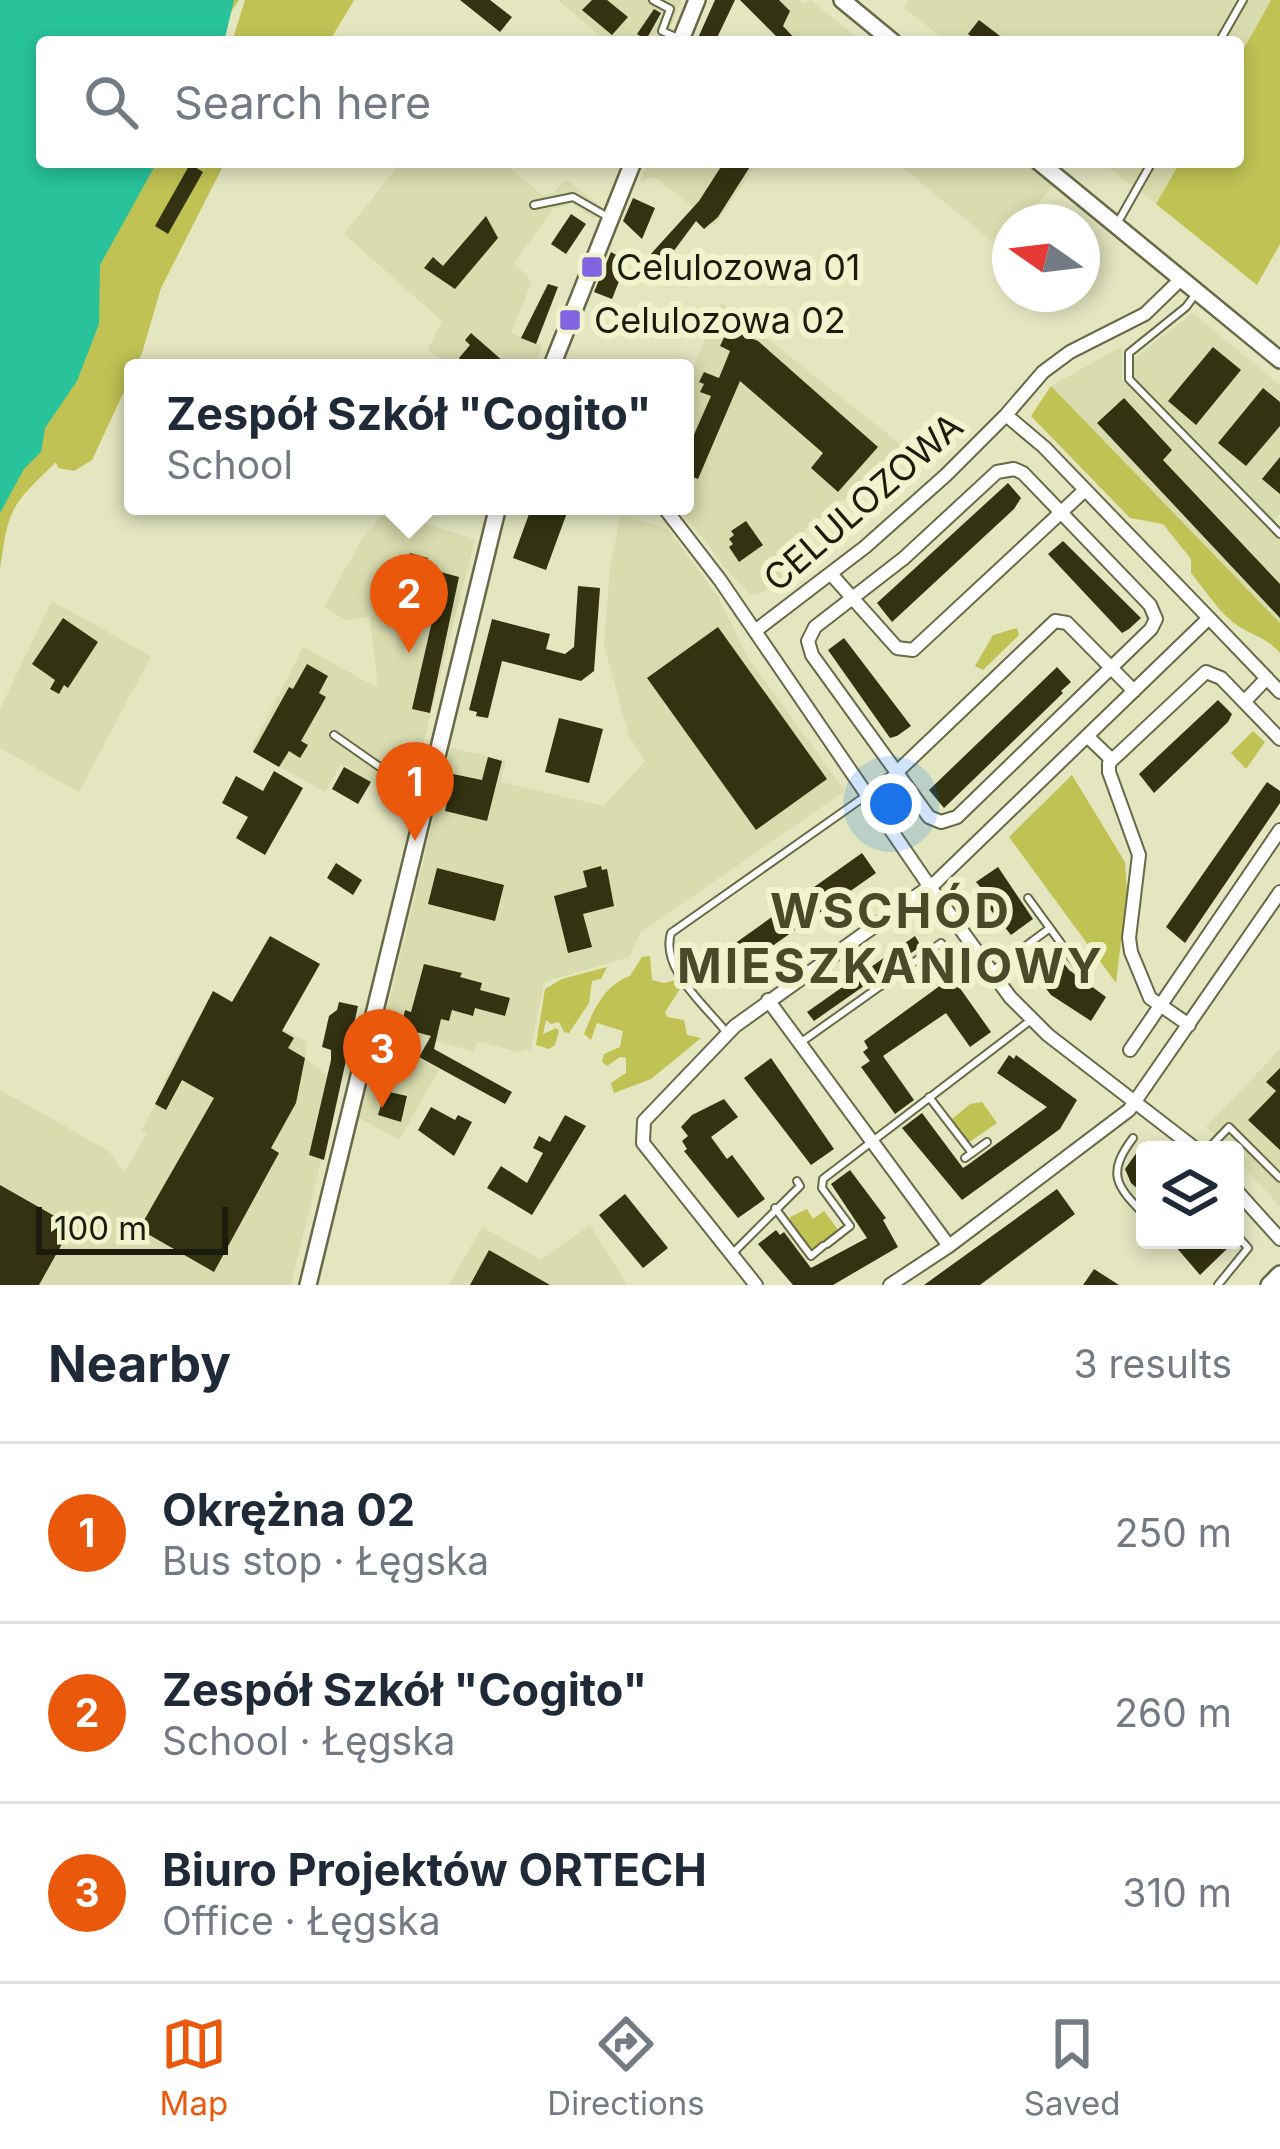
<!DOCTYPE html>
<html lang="en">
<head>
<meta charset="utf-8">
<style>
	:root { --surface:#fff; --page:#f6f6f7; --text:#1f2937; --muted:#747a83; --line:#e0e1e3; --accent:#ea580c }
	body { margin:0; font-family:Inter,sans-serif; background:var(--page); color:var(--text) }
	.controls { position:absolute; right:36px; bottom:36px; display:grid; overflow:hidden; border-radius:12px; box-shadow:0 6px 18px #0003 }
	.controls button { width:108px; height:108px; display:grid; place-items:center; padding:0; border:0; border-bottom:3px solid var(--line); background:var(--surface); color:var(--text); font:60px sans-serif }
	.compass { position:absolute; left:992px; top:204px; width:108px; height:108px; border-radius:50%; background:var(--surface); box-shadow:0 6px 18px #0003; rotate:284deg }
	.scale { position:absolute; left:36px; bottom:30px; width:192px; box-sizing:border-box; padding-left:12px; border:6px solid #1c1c0e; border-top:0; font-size:33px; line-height:42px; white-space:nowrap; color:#1c1c0e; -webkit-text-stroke:9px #f1f3cc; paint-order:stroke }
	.you { position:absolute; left:891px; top:804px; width:42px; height:42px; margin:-30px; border:9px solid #fff; border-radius:50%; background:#1a73e8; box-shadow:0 0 0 18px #1a73e833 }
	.badge { display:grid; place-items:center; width:78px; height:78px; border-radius:50%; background:var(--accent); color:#fff; font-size:39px; font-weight:700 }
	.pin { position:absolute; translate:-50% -99px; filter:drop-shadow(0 3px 6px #0008) }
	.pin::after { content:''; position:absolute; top:63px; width:42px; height:36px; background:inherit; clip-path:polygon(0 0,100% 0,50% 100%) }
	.popup { position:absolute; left:124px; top:359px; width:570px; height:156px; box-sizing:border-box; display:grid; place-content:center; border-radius:12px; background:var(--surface); filter:drop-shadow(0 3px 9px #0005); font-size:39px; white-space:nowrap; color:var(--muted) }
	.popup b { font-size:45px; color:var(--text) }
	.popup::after { content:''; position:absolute; left:50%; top:100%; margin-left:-24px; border:24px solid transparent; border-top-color:var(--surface) }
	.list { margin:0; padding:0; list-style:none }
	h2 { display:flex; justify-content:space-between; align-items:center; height:156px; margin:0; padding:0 48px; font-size:51px }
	h2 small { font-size:39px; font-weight:400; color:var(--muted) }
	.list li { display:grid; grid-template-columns:78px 1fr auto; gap:36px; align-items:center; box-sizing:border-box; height:180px; padding:0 48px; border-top:3px solid var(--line) }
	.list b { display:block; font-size:45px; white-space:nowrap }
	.list p { margin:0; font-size:39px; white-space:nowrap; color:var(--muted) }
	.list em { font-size:39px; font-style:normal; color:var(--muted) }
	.icon { flex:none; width:66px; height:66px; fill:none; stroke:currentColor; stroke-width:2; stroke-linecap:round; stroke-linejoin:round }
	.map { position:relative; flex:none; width:1280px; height:1285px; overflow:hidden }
	.search { position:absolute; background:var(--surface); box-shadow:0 6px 18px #0003; left:36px; right:36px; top:36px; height:132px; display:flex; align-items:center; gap:30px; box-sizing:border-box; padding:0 42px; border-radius:12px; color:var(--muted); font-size:45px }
	.sheet { height:696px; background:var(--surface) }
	nav { display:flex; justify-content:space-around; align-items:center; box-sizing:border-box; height:168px; border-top:3px solid var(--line); background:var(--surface); font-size:33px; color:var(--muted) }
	nav a { display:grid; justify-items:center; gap:6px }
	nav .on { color:var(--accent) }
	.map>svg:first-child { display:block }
	.built { fill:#d9dcae }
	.green { fill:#c0c253 }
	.water { fill:#28c29b }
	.building { fill:#333312 }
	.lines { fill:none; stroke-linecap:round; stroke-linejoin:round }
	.service-casing { stroke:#686a47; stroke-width:10 }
	.minor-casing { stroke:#686a47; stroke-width:16 }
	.tertiary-casing { stroke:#686a47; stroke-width:20 }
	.service { stroke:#fff; stroke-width:6 }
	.minor { stroke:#fff; stroke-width:12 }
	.tertiary { stroke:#fff; stroke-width:15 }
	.poi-dot { fill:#8165e0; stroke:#f1f3cc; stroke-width:4.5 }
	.labels { text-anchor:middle; stroke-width:12; stroke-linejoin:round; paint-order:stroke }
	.poi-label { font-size:36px; fill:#1c1c0e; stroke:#f1f3cc; text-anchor:start }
	.street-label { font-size:36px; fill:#1c1c0e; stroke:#f1f3cc }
	.district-label { font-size:48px; font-weight:bold; letter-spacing:3px; fill:#484a28; stroke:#f1f3cc }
</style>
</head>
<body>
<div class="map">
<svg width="1280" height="1285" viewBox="0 0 1280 1285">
	<rect width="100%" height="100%" fill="#e3e6bf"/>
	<!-- built -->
	<path class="built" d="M558,0H682L664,42H607Z
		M740,0H797L803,4L811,0L856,37L851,42H780Z
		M908,0H1271L1238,59V42H948L904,8Z
		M401,162H503L542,195L554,192L565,179L601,206L595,219L572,204L553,209L514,263L532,282L511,333L542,346L535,368H451L428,349L442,321L344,234Z
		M648,162H758L715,225L655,177L640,181Z
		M896,162H1035L1058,181L1022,222H1010V236L1000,248Z
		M1102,162H1180L1156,204Z
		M721,302L909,451L806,529L809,567L757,595L750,594L726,569L678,506H685V387Z
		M1193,313L1280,385V514L1274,521L1134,376V358Z
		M1122,346V380L1280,540V623L1051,386Z
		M386,511L475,539L408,803L341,764L325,792L251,750L303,647L378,688L370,617L346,620L324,607L362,539Z
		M621,516L667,528L719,598L746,655L845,791L640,933L629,957L544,982L531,1049L518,1052L477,1041L473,1051L383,1027L451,748L506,760L501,782L604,806L645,761L629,736L604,646L610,566Z
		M52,601L151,656L79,792L0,748V709Z
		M213,991L307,1042L305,1058L327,1075L341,1078L291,1285H0V1090L109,1151L124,1173L147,1134L141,1130L168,1083L164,1080Z
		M380,1035L439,1070L399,1140L359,1118Z
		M1280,1049V1207L1235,1156V1150L1206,1127Z
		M590,1225L627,1285H449L482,1227L541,1260Z"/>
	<!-- green -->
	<path class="green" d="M0,0H239L214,37L42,42V162H225L161,288L142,353L92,460L74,471L58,468L56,462C10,507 9,506 0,570Z
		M245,0H354L329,42H232Z
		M1271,0H1280V244L1257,285L1156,204L1180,162H1238V59Z
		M1051,386L1280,623V653C1267,638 1254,636 1238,626C1219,613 1206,591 1191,573V559L1163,524L1130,518L1031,416Z
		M1017,628L1019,635L983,670L975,666L993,635Z
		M1253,731L1265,742L1246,769L1231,753Z
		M1072,775L1125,862L1127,891L1116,983L1009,837Z
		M650,956L652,980L664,983L676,980L680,989L665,1012L667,1017L684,1020L687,1035L701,1038L651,1079L614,1093L611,1083L626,1073V1058L620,1057L607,1066L602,1062L604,1054L620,1047L623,1031L597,1023L591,1040L584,1034C593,1011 604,985 630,976L642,957Z
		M607,967L601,979L592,981L589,1003L569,1033L564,1032L559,1022L551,1024L546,1020L543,1034L556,1028L559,1031L555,1045L549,1049L536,1045L545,989L562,979Z
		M982,1102L997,1123L968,1143L951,1120L970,1104Z
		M807,1209L813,1219L824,1211L839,1231L811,1252L790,1224V1217Z"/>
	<!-- water -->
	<path class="water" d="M0,0H234L224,42H42V162H157L100,265L99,324L77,381L45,428L41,452L24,469L0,513Z"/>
	<!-- building -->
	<path class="building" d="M460,0H490L512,17L500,32Z
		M592,0H607L628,17L612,35L582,10Z
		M715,0H735L715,42H709L698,38Z
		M740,0H779L790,11L783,26L798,42H782Z
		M654,9L661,13L646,40L637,34Z
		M979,20L1008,42H978L968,34Z
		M724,162H753L718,217L704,229L696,221L653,279L639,267L699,201Z
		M190,164L203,172L168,234L155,226Z
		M633,198L655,208L642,239L623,221Z
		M571,214L586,224L566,254L551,244Z
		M486,216L498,238L455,289L424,268L433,257L443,266Z
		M611,252L627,261L612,299L594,292Z
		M548,284L558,287L536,344L521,338Z
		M728,329L758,341L878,447L838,492L811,468L823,453L740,381L698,479L685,474V455L711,396L700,392L704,384L699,382L704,372L719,378L730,351L720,346Z
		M471,333L504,362L498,368H470L459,358L470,345L465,340Z
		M1213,347L1241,370L1196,425L1168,401Z
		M1263,388L1280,402V426L1246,466L1218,443Z
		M1124,398L1172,450L1163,460L1280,584V618L1097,423Z
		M1280,457V494L1262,479Z
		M1008,483L1021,498L1014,509L892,622L877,603Z
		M532,506L568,510L546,570L513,558Z
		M746,521L763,545L739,562L729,547L733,544L729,539L734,535L731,531Z
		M1063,541L1141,618L1129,629L1122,633L1048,554Z
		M410,553L428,558L426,568L459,577L430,713L412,709L438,595L396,584L402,561L407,563Z
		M578,586L600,588L594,671L581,681L502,661L488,718L476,716L477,712L469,710L492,619L550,634L546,649L565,654L574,647Z
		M63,618L98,642L68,688L64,685L59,694L50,689L55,680L32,664Z
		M718,627L827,779L756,830L647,678Z
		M844,638L911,726L897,736L890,738L828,650Z
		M307,664L328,676L319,693L326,697L301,741L308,745L300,758L289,751L279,767L253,752L289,687L293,689Z
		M1057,667L1071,682L1061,691L1063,693L944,808L929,790Z
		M1218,700L1232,714L1228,722L1154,793L1139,774Z
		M559,718L603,729L589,783L545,772Z
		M488,757L502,761L487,821L445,811L453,774L482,780Z
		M344,767L371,782L358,804L332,789Z
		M274,771L303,788L265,855L236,838L248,817L222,803L236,776L263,791Z
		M1267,782L1280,791V803L1185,943L1166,927Z
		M862,853L876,873L717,985L703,966Z
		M336,863L362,880L353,895L327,878Z
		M601,866L602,870L607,869L614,906L583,914L592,947L568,953L554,896L587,887L583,871Z
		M998,867L1033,919L1011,935L976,892L981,888L976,882Z
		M437,868L504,885L495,921L428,904Z
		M270,936L320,964L282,1031L294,1038L288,1048L305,1058L296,1103L271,1148L279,1153L214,1272L139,1229L214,1098L182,1080L166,1110L155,1104L213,991L232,1002Z
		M915,936L921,946L814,1021L807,1012Z
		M1051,947L1069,970L1106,997L1091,1021L1051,995L1037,977L1040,975L1031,962Z
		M424,964L462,973L460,977L482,983L480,990L510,998L505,1016L475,1008L473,1016L452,1010L449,1021L441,1019L434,1049L512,1092L505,1104L419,1057L431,1036L401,1028L405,1010L411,1012Z
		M952,977L991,1032L970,1047L946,1013L883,1056L914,1100L895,1114L861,1067L870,1061L863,1052L868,1048L864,1041Z
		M339,1002L358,1006L324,1160L309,1155L331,1060V1050L322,1047L329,1016L337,1010Z
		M1009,1055L1014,1059L1016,1055L1077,1100L1060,1129L962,1200L902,1128L922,1113L963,1168L969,1164L1047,1107L997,1073Z
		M771,1058L834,1149L811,1165L744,1078Z
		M1280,1068V1150L1248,1120L1276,1091L1266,1082Z
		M385,1091L407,1096L401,1122L378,1115Z
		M724,1099L738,1117L711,1137L727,1159L732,1155L765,1199L738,1218L684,1151L687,1149L682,1141L688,1136L681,1127L692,1115Z
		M431,1107L455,1120L458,1115L472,1122L454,1156L418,1130Z
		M565,1115L586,1126L532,1215L487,1188L501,1166L527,1183L543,1153L533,1148L539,1136L550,1142Z
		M1145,1141V1195L1131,1183L1125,1169Z
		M850,1170L886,1218L883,1220L898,1247L833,1285H793L758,1244L776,1230L780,1235L784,1232L811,1268L867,1238L831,1184Z
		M0,1185L72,1226L39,1285H0Z
		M1057,1189L1075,1214L980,1285H924Z
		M625,1194L668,1248L643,1268L599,1215Z
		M1170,1240H1231L1233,1243L1200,1275Z
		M489,1250L550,1285H470Z
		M1094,1269L1119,1285H1083Z"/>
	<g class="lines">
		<!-- service casing -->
		<g class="service-casing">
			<path id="service" d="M653,0L670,9L662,31L678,38
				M1219,42L1243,0
				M534,205L573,197L608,217
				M1118,222L1152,162
				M1195,295L1186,307L1129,353V379L1280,534
				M334,735L407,786L428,791
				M1028,898L1079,968
				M991,972L1050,928
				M727,1033C706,1006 660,969 671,933L864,797
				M800,1043L941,943
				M929,1097L972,1153
				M1133,1138C1106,1174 1116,1186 1145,1215
				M1207,1150L1229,1127L1280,1178
				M965,1158L987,1142
				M775,1208L811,1256L823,1246
				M827,1244L850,1226L822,1188L823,1179L1031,1020
				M732,1254L800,1186L797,1181
				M1218,1285L1248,1248L1235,1233"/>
		</g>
		<!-- minor casing -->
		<g class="minor-casing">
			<path id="minor" d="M1014,469L1023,473L1150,605L1156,619L1151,629L957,817L941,822L929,817L812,655L808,641L815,627L904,558L997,472Z
				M663,506L720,580L930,887L1010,997L1048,1035L1197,1150
				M831,574L897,648L913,650L1085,490
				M1209,618L1280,692
				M755,631L865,547L946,475L1006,415L1043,372L1070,352L1145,314L1181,279
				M1244,702L1267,678
				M1087,736L1111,759
				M897,772L1055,621L1067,623L1134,691
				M867,796L898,774
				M768,1000L949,1246
				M1189,1025L1150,998L1131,952L1129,938L1139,855L1109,772V763L1206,672L1221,678L1280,739
				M1130,1050L1280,830
				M1235,1189L1280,1239
				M756,1285L643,1143L644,1121L735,1026L936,882L1209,618L1044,447L1006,415
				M890,1285L949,1246L1129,1110L1280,892"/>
		</g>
		<!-- tertiary casing -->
		<g class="tertiary-casing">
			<path id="tertiary" d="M842,0L893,42
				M680,42L697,0
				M1039,162L1280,360
				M551,368L633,162
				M308,1285L498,506
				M1269,1285L1280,1274"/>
		</g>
		<!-- service -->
		<use href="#service" class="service"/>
		<!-- minor -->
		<use href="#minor" class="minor"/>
		<!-- tertiary -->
		<use href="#tertiary" class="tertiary"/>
	</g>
	<!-- markers -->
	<g class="poi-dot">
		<rect x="580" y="255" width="24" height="24" rx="6"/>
		<rect x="558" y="308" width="24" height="24" rx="6"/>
	</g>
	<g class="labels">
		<!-- poi labels -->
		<g class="poi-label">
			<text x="616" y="280">Celulozowa 01</text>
			<text x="594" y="333">Celulozowa 02</text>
		</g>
		<!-- street labels -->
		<g class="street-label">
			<text transform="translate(863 502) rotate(-41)" y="13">CELULOZOWA</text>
		</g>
		<!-- district labels -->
		<g class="district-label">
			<text x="891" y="928">WSCHÓD<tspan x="891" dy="55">MIESZKANIOWY</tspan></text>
		</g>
	</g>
</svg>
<div class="controls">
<button><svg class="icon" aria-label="layers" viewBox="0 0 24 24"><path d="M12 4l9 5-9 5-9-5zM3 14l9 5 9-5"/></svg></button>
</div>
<svg class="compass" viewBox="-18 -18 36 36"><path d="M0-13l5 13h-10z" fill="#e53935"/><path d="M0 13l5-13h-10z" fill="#747a83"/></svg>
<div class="scale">100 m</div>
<div class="you"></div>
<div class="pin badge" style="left:415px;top:841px">1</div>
<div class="pin badge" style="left:409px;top:653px">2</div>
<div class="popup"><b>Zespół Szkół &quot;Cogito&quot;</b>School</div>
<div class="pin badge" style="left:382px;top:1108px">3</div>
<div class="search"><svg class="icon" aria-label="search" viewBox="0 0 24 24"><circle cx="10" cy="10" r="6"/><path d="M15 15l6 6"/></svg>Search here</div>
</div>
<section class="sheet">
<h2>Nearby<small>3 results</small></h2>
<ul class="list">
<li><span class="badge">1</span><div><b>Okrężna 02</b><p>Bus stop · Łęgska</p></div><em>250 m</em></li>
<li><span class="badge">2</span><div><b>Zespół Szkół &quot;Cogito&quot;</b><p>School · Łęgska</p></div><em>260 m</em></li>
<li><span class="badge">3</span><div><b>Biuro Projektów ORTECH</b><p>Office · Łęgska</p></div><em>310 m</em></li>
</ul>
</section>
<nav>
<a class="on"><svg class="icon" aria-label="map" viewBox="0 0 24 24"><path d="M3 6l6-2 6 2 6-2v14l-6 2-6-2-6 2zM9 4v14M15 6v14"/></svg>Map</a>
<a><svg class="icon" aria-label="directions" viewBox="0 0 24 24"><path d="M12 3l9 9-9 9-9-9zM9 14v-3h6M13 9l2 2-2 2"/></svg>Directions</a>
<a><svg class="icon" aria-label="saved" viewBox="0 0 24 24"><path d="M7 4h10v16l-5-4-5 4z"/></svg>Saved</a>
</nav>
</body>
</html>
